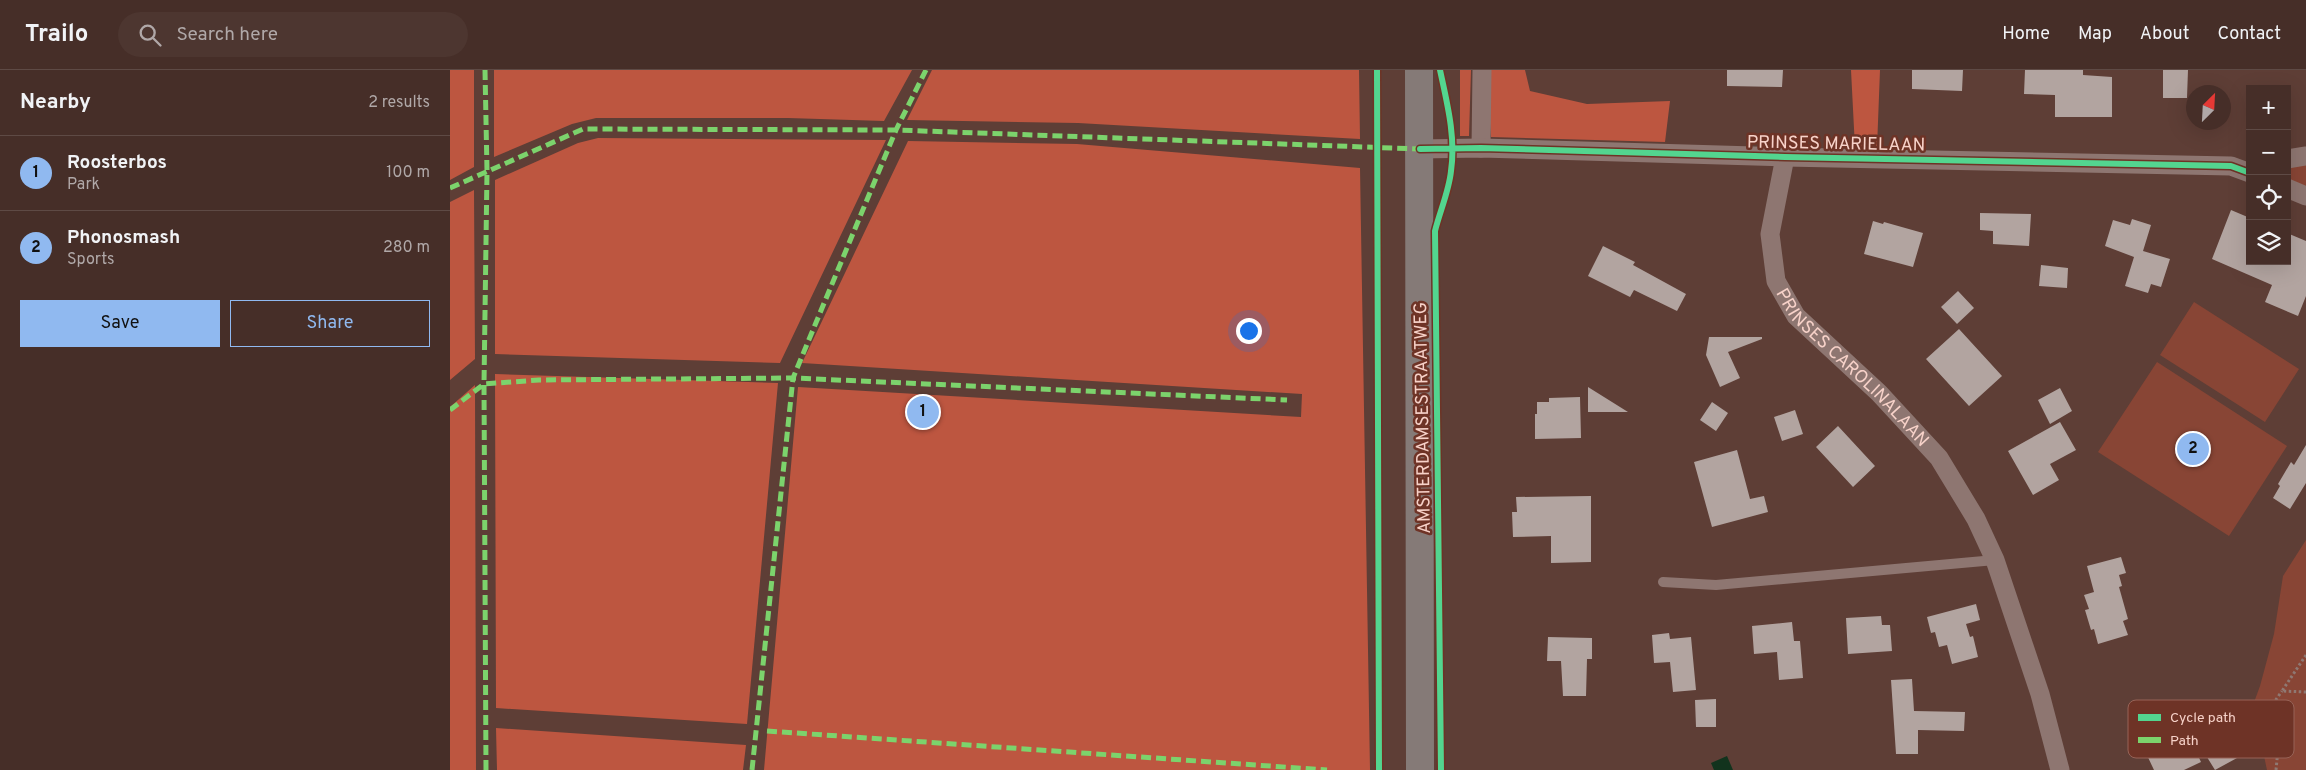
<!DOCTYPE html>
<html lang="en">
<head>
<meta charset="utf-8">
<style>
	:root { --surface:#462e28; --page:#4d3630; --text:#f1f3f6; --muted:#b0a8a8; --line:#5e4a45; --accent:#90b9f0 }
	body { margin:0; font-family:Overpass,sans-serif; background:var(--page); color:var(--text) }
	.controls { position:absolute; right:15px; top:15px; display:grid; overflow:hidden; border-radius:0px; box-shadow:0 5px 20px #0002 }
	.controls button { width:45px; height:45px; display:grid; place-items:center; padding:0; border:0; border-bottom:1px solid var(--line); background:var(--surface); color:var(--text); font:25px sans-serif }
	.compass { position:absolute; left:1736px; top:15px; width:45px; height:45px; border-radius:50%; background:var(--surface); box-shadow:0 5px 20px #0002; rotate:24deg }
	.you { position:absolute; left:798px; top:260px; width:18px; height:18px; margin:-12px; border:4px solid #fff; border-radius:50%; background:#1a73e8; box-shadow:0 0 0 8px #1a73e833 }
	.badge { display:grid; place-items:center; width:32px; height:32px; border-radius:50%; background:var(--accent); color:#111; font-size:16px; font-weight:700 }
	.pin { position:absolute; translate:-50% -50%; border:2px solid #fff; box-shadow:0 1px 5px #0006 }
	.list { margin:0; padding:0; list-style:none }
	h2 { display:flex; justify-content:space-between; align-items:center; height:65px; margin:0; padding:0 20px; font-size:21px }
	h2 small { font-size:16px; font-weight:400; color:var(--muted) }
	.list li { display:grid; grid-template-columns:32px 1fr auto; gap:15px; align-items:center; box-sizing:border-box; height:75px; padding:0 20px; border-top:1px solid var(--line) }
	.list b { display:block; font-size:19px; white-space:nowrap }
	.list p { margin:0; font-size:16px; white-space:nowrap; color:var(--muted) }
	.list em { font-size:16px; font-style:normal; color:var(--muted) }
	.actions { display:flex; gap:10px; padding:15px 20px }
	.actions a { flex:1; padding:11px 0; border:1px solid var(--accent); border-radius:0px; text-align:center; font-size:18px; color:var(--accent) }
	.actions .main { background:var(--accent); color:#111 }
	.icon { flex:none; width:28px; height:28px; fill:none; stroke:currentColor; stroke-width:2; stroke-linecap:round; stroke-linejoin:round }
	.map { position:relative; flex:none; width:1856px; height:700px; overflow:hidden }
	header { display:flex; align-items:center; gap:30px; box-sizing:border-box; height:70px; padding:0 25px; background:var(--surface); border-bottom:1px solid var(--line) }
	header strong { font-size:24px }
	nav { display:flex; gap:28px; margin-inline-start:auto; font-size:18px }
	.search { width:350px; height:45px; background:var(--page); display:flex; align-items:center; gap:12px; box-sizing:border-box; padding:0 18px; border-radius:28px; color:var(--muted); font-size:19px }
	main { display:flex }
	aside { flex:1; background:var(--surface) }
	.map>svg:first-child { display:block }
	.green { fill:#884535 }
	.forest { fill:#bd5640 }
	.water { fill:#12331d }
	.building { fill:#b2a4a0 }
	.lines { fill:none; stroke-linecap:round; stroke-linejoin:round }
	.path { stroke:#8f7973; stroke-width:3; stroke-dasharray:2.5 2.5; stroke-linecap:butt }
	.service { stroke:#8e7671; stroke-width:10 }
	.minor { stroke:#8e7671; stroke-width:19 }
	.primary { stroke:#857a77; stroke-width:28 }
	.quiet { stroke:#7cd36c; stroke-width:5; stroke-dasharray:10 5; stroke-linecap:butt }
	.cycleway-casing { stroke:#6e3326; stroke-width:9 }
	.cycleway { stroke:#53d58f; stroke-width:6 }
	.labels { text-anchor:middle; stroke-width:5; stroke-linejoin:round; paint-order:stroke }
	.street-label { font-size:18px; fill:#f7d2c9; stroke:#6e3326 }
	.key { fill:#6e3326; stroke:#976357; stroke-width:1 }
	.key-label { font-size:14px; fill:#f7d2c9 }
</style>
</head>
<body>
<header>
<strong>Trailo</strong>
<div class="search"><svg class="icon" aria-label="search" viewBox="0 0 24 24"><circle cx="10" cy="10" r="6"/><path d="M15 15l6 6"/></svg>Search here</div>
<nav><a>Home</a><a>Map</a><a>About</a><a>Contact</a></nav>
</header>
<main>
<aside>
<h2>Nearby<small>2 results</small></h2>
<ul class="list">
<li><span class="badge">1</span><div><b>Roosterbos</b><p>Park</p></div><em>100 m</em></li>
<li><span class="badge">2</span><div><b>Phonosmash</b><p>Sports</p></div><em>280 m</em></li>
</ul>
<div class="actions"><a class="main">Save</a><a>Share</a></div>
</aside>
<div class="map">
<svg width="1856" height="700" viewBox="0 0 1856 700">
	<rect width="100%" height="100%" fill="#5e3e36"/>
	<!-- green -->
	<path class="green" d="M1856,93V117L1837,111V95Z
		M1744,232L1849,299L1815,352L1710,285Z
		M1707,292L1837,376L1779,466L1648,382Z
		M1856,470V700H1817L1814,686L1808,674L1799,646L1810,616L1824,564L1833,506Z"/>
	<!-- forest -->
	<path class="forest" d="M0,0H24V97L0,110Z
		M44,0H462L434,51L338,48H146L122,54L44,87Z
		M482,0H909L910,69L628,53L457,50Z
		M1010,0H1021L1019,66H1010Z
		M1036,0H1075L1080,21L1137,34L1220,31L1215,72L1041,67Z
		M1401,0H1430L1427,78H1405Z
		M148,68L436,70L330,293L45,284V110L128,73Z
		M458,71L627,74L910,98L920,700H314L348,317L851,347L852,324L352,293Z
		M24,120L25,289L0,310V132Z
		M45,304L328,313L297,654L46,638Z
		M25,315L26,700H0V337Z
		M46,658L296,675L293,700H47Z"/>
	<!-- water -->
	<path class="water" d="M1277,686L1283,700H1264L1261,693Z"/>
	<!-- building -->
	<path class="building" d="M1277,0H1333L1332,17L1277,16Z
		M1462,0H1513L1512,21L1462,19Z
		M1575,0H1633V5L1662,7V47H1605V25L1574,24Z
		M1713,0H1738L1737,28H1713Z
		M1781,140L1800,148V191H1837V163L1856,171V226L1848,246L1815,232L1822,215L1762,189Z
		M1530,143L1581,144L1579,176L1543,174V161L1530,160Z
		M1682,149L1701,155L1693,181L1720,189L1711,217L1701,214L1698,223L1675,216L1684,187L1655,176L1663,150L1680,155Z
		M1423,151L1433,154L1434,152L1473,163L1463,197L1414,184Z
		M1153,176L1185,192L1183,195L1236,224L1227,241L1184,220L1180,227L1138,206Z
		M1591,195L1618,198L1617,218L1589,216Z
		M1508,221L1524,238L1507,254L1491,237Z
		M1509,259L1552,306L1519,336L1476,289Z
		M1259,267H1312V269L1278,282L1290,308L1270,317L1256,285Z
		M1138,317L1178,342H1138Z
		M1610,318L1622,341L1600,354L1588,330Z
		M1130,327L1131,368L1085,369V344H1087V332H1099V328Z
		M1262,332L1278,343L1266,361L1250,350Z
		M1345,340L1353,364L1332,371L1324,347Z
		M1610,352L1626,380L1600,394L1609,410L1583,425L1558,381Z
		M1388,356L1425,396L1403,417L1366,377Z
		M1856,375V413L1840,439L1823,428L1830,416L1828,414L1841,392L1844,395Z
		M1287,380L1300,429L1314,426L1318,442L1262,457L1244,392Z
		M1141,426V492L1101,493V466L1063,467L1062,442H1067L1066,427Z
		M1671,487L1676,503L1669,505L1672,516L1669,517L1678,549L1673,551L1678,565L1648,574L1644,559L1641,560L1635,540L1639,539L1634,525L1644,522L1637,496Z
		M1526,534L1530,550L1516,554L1520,567L1523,566L1528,587L1502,594L1497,575L1489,577L1485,562L1481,563L1477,547Z
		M1431,546L1432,555H1440L1442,581L1398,584L1396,548Z
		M1342,552L1344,571H1350L1353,608L1329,610L1327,582L1304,584L1302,556Z
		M1219,563L1220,569L1241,567L1246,620L1223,622L1220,592L1204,593L1202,565Z
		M1098,567L1142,568V589H1137L1136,626H1113L1111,591H1097Z
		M1462,609L1464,641L1515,642L1514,661L1468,660V684H1446L1441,610Z
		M1266,629V657H1246L1245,630Z
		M1734,656L1751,692L1734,700H1704L1695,681L1700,678L1703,670Z
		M1774,666L1787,688L1765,700L1752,679Z"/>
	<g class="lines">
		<!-- path -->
		<path class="path" d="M1856,585L1832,621L1856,622
			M1826,700L1828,679L1816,644L1832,621"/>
		<!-- service -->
		<path class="service" d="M1213,512L1266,515L1545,490"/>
		<!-- minor -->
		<g class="minor">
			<path d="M1031,78L1032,0"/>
			<path d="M970,79L1031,78L1335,87L1781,96L1800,103"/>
			<path id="s1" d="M1335,87L1320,164L1326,211L1346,246L1429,323L1489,388L1526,449L1545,490L1590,624L1610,700"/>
			<path d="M1837,89L1856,86"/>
			<path d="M1837,118L1856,126"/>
		</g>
		<!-- primary -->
		<path class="primary" d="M969,0L970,700"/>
		<!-- quiet -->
		<path class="quiet" d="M35,0L37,101L34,314L36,700
			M0,118L133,59L446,60L970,79
			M0,340L34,314L89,310L343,308L837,330
			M317,661L877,700
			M302,700L343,308L446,60L476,0"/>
		<!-- cycleway casing -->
		<g class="cycleway-casing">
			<path id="cycleway" d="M927,0L929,700
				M990,0C997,33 1006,67 1001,101C999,121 990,141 985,161L991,700
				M970,79L1031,78L1335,87L1781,96L1800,103"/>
		</g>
		<!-- cycleway -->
		<use href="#cycleway" class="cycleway"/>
	</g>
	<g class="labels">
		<!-- street labels -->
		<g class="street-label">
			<text transform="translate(1386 73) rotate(1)" y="6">PRINSES MARIELAAN</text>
			<text dy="6" stroke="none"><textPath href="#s1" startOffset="242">PRINSES CAROLINALAAN</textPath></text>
			<text transform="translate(972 348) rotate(-91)" y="6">AMSTERDAMSESTRAATWEG</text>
		</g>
	</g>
	<!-- legend -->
	<rect x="1678" y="630" width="166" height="58" rx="8" class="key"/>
	<rect x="1688" y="644" width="23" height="7" fill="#53d58f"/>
	<rect x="1688" y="667" width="23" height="6" fill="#7cd36c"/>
	<g class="key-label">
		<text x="1720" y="652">Cycle path</text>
		<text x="1720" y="675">Path</text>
	</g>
</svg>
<div class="controls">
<button>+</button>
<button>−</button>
<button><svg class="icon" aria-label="locate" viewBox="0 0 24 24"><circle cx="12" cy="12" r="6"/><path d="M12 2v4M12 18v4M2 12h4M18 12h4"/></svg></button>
<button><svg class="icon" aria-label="layers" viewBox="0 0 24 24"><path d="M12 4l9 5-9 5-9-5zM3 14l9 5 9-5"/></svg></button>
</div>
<svg class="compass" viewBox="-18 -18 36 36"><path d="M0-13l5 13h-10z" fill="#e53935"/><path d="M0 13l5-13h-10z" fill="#b0a8a8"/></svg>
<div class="you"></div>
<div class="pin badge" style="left:473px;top:342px">1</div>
<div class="pin badge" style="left:1743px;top:379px">2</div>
</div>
</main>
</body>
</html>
